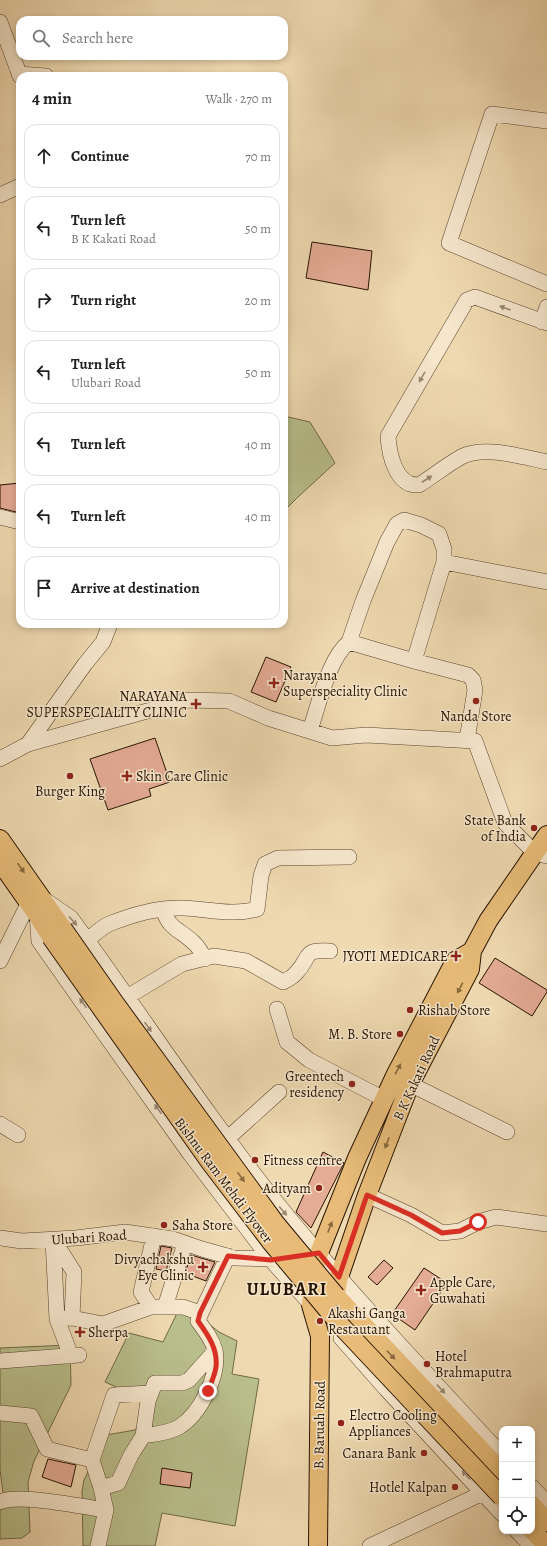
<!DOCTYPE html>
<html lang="en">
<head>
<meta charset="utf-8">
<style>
	:root { --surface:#fff; --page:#f6f6f6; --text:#222; --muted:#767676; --line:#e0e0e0 }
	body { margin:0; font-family:Alegreya,serif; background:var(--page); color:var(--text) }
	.controls { position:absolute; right:12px; bottom:12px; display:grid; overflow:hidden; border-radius:8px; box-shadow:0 2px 6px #0003 }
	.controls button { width:36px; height:36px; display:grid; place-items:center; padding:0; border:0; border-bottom:1px solid var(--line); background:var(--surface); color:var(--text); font:20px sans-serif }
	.stop { position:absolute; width:12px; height:12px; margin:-9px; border:3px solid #d93025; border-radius:50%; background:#fff }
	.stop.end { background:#d93025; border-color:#fff; box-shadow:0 1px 4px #0008 }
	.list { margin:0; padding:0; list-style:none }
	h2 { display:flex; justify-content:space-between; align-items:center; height:52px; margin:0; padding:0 16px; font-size:17px }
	h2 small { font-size:13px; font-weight:400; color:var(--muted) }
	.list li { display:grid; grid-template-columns:26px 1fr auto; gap:12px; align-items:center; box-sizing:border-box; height:64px; margin:0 8px 8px; padding:0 8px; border:1px solid var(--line); border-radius:12px }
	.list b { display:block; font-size:15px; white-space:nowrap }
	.list p { margin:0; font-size:13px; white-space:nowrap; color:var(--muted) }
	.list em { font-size:13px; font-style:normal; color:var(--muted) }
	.icon { flex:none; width:22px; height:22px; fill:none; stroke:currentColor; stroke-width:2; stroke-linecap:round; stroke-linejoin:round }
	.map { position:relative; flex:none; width:547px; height:1546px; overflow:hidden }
	.search { position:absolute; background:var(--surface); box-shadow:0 2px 6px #0003; left:16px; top:16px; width:272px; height:44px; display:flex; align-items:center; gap:10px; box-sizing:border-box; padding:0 14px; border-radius:12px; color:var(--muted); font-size:15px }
	.panel { position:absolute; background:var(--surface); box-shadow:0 2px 6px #0003; left:16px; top:72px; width:272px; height:556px; border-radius:12px }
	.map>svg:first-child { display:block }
	.green { fill:#b9bf8c; stroke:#706946 }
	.building { fill:#e4ab95; stroke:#271301 }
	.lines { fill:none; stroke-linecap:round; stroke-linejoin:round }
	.minor-casing { stroke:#59442d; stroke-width:16 }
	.major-casing { stroke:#271301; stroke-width:20 }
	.minor { stroke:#f5e6cc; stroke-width:15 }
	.major { stroke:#e8bc78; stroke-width:18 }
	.major-bridge-casing { stroke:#271301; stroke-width:20; stroke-linecap:butt }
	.major-bridge { stroke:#e8bc78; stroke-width:18 }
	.oneway { fill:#988771 }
	.oneway2 { fill:#88683c }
	.route { stroke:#d93025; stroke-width:5 }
	.poi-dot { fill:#8f2418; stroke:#f5e6cc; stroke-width:1.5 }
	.labels { text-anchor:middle; stroke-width:3; stroke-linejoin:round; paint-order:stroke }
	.poi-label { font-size:14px; fill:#271301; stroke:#f5e6cc; text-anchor:start }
	.street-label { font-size:14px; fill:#271301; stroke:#f5e6cc }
	.district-label { font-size:18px; font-weight:bold; letter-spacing:1px; fill:#271301; stroke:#f5e6cc }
</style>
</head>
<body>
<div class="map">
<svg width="547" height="1546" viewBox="0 0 547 1546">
	<rect width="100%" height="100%" fill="#efd9b0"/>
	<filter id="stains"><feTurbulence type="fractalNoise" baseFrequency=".005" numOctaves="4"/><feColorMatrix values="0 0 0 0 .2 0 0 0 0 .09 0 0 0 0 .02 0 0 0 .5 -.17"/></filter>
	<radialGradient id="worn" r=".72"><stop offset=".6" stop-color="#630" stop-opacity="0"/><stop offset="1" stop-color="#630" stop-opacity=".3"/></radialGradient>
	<!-- green -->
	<path class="green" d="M284,416L310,422L335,463L299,496L284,511Z
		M182,1303L219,1332L237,1341L232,1374L259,1379L235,1526L162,1513L155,1546H83L82,1491L84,1480L106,1435L135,1430L152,1407L147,1401L105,1382L129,1333L163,1342Z
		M70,1345L71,1385L34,1461L28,1482L30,1532L22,1538L0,1539V1510L5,1508L0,1470V1348Z"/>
	<!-- building -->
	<path class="building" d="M312,242L372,251L368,290L306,278Z
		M20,483V513L0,508V485Z
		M266,657L291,667L276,702L251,692Z
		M155,738L170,782L149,789L151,796L108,810L90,759Z
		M495,958L547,990V992L532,1016L479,983Z
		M323,1152L344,1163L311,1228L296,1212Z
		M161,1246L172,1248L166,1271L156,1269Z
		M191,1255L215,1262L206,1281L185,1273Z
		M384,1260L393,1268L377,1285L368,1277Z
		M424,1268L447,1283L415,1330L392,1314Z
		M48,1459L76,1465L71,1487L42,1477Z
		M162,1468L192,1473L190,1488L160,1484Z"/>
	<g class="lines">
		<!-- minor casing -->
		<g class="minor-casing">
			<path id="minor" d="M0,22L20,76
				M19,74L46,76
				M547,121L492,114L449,243L547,284
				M0,195L20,186
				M542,322L547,307
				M547,323L475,297L467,300L388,436C389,454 396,487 419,485C433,476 447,465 461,457C485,445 523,457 547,462
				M0,517L20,522
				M349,642L363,601L387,542L397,524L404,520L421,525L439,534L444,549V562
				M310,730C319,705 328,659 349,642L414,661
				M467,740L475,690L473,680L468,675L414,661L444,562L547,582
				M28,744L85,664L103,642L110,624
				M0,759L28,744L187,700L229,701L268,718L332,738L366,735L475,741L505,823L534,852L547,856
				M45,900L71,918C140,1012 203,1111 276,1202C347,1290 425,1372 502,1455
				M163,909C169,930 180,929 194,943C199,947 202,954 205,959
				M37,914L39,941L118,1053L190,1154L271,1260L316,1310
				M87,940C94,935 102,927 109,924C131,915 160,907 184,908C208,909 233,916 257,909L261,876L265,864L278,858L349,857
				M0,961L29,902
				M127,997L182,964L214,956L246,961L283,982C287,980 293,977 296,973C312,957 301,949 330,951
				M277,1009L287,1042L309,1060L384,1099
				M410,1084L507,1132
				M0,1124L18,1135
				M228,1138L279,1092
				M367,1195L411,1215L442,1233L460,1231L478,1222L496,1217L547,1224
				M0,1238L22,1241L76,1238L125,1232L173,1239L202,1249L234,1258L277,1259
				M53,1239L74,1272L72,1318L57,1319L71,1356
				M53,1240L57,1319
				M151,1307L141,1292L154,1236
				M165,1307L185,1243
				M72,1318L103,1324L151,1307H183L201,1313
				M341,1338L386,1389L502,1514
				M0,1361L79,1355
				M0,1413L31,1416L47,1449L92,1460
				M143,1436L148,1401L155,1383H182L189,1380L215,1351
				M532,1487L547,1503
				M101,1488L92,1460L114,1395L151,1393
				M0,1502C20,1493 82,1507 106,1510
				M517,1531L531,1546
				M98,1546L106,1510L101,1488L118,1483L131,1455L143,1436C155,1434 169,1433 179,1427C200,1414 220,1375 215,1350C212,1339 205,1330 198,1321L201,1313L228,1256
				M370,1546L483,1493"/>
		</g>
		<!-- major casing -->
		<g class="major-casing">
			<path id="major" d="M0,839L63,929
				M0,862L36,913L51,937
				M336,1296L502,1472
				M333,1307L339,1277L367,1195L410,1084L470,969L472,951L488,921L547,835
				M532,1505L547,1522
				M532,1530L547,1546
				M318,1546L320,1336L311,1305L313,1274L319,1253L357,1158L395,1076L455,961L472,951"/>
		</g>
		<!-- minor -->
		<use href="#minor" class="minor"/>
		<!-- major -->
		<use href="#major" class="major"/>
		<!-- major-bridge casing -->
		<g class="major-bridge-casing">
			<path id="major-bridge" d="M63,929L114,1002L276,1224L336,1296
				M51,937L210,1162L271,1242L343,1328L502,1497"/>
		</g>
		<!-- major-bridge -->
		<use href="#major-bridge" class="major-bridge"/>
	</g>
	<!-- one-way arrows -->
	<defs><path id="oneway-solid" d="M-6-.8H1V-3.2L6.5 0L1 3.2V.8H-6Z"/></defs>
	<g class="oneway">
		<use href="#oneway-solid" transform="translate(505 308) rotate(-160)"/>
		<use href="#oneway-solid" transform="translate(422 377) rotate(120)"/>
		<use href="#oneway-solid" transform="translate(427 479) rotate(-33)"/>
		<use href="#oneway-solid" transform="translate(73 921) rotate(49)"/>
		<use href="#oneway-solid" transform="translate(83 1003) rotate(-125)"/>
		<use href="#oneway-solid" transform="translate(148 1027) rotate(55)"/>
		<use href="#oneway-solid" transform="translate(158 1109) rotate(-125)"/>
		<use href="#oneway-solid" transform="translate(283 1211) rotate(50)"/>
		<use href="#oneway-solid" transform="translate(441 1389) rotate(47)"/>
		<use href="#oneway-solid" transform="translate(466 1475) rotate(-133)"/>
	</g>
	<g class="oneway2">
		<use href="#oneway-solid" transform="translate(21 868) rotate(55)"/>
		<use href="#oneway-solid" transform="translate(460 988) rotate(118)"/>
		<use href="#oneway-solid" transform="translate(398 1069) rotate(-62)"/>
		<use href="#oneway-solid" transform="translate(387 1143) rotate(111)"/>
		<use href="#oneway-solid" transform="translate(241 1177) rotate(54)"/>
		<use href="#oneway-solid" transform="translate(330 1227) rotate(-69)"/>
		<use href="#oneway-solid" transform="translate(391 1355) rotate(46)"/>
	</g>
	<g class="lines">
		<!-- route -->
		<path class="route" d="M208,1391C211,1383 215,1375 216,1367C218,1349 208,1335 198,1321L200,1313L228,1256L271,1260L319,1253L339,1277L367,1195L411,1215L442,1233L460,1231L478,1222"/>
	</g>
	<!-- markers -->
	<g class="poi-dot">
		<path d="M272 677h4v4h4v4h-4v4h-4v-4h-4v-4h4z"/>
		<circle cx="476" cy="701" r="4"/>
		<path d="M194 698h4v4h4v4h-4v4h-4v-4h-4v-4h4z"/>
		<circle cx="70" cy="776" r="4"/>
		<path d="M125 770h4v4h4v4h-4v4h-4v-4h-4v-4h4z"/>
		<circle cx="534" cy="828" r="4"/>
		<path d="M454 950h4v4h4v4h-4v4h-4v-4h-4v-4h4z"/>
		<circle cx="410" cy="1010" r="4"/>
		<circle cx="400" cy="1034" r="4"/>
		<circle cx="352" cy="1084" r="4"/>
		<circle cx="255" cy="1160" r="4"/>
		<circle cx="319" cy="1188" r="4"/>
		<circle cx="164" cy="1225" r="4"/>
		<path d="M201 1261h4v4h4v4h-4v4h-4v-4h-4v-4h4z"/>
		<path d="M419 1284h4v4h4v4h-4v4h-4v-4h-4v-4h4z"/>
		<circle cx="320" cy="1321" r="4"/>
		<path d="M78 1326h4v4h4v4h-4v4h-4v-4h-4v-4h4z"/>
		<circle cx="427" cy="1364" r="4"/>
		<circle cx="341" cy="1423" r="4"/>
		<circle cx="424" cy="1453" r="4"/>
		<circle cx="455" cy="1487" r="4"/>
	</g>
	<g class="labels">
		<!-- poi labels -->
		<g class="poi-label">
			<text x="283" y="680">Narayana<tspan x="283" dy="16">Superspeciality Clinic</tspan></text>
			<text x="187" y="701" text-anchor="end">NARAYANA<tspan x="187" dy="16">SUPERSPECIALITY CLINIC</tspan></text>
			<text x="476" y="721" text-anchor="middle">Nanda Store</text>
			<text x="136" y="781">Skin Care Clinic</text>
			<text x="70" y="796" text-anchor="middle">Burger King</text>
			<text x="526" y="825" text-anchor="end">State Bank<tspan x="526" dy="16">of India</tspan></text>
			<text x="448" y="961" text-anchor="end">JYOTI MEDICARE</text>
			<text x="418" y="1015">Rishab Store</text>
			<text x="392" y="1039" text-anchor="end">M. B. Store</text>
			<text x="344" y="1081" text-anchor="end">Greentech<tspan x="344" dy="16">residency</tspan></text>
			<text x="263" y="1165">Fitness centre</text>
			<text x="311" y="1193" text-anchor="end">Adityam</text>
			<text x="172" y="1230">Saha Store</text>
			<text x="194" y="1264" text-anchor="end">Divyachakshu<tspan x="194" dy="16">Eye Clinic</tspan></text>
			<text x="430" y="1287">Apple Care,<tspan x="430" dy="16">Guwahati</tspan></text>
			<text x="328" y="1318">Akashi Ganga<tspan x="328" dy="16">Restautant</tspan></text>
			<text x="88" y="1337">Sherpa</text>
			<text x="435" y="1361">Hotel<tspan x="435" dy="16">Brahmaputra</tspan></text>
			<text x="349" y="1420">Electro Cooling<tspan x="349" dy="16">Appliances</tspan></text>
			<text x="416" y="1458" text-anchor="end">Canara Bank</text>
			<text x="447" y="1492" text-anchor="end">Hotlel Kalpan</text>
		</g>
		<!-- street labels -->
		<g class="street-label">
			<text transform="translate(416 1078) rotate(-65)" y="5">B K Kakati Road</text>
			<text transform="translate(224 1180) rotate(53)" y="5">Bishnu Ram Mehdi Flyover</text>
			<text transform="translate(89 1237) rotate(-4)" y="5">Ulubari Road</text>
			<text transform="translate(319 1425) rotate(-89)" y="5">B. Baruah Road</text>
		</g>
		<!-- district labels -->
		<g class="district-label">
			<text x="287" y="1295">ULUBARI</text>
		</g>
	</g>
	<rect width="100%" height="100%" filter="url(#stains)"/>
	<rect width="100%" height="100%" fill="url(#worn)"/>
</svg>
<div class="controls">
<button>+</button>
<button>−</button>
<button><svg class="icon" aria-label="locate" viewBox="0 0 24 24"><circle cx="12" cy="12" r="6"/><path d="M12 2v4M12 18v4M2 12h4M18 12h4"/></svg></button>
</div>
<div class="stop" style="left:478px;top:1222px"></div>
<div class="stop end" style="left:208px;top:1391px"></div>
<div class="search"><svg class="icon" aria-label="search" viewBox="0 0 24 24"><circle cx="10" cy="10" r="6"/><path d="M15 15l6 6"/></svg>Search here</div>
<section class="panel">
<h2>4 min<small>Walk · 270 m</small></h2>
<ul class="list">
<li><svg class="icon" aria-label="ahead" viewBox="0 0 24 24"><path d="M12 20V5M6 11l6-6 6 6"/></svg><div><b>Continue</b></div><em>70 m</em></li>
<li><svg class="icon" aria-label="left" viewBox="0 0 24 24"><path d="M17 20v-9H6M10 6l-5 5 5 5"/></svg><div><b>Turn left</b><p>B K Kakati Road</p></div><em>50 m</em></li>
<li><svg class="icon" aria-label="right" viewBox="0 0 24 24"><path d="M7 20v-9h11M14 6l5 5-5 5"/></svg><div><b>Turn right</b></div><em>20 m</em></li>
<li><svg class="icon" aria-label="left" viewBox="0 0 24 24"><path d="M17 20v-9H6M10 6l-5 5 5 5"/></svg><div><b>Turn left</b><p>Ulubari Road</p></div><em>50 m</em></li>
<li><svg class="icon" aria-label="left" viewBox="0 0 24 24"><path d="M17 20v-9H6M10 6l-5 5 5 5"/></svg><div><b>Turn left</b></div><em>40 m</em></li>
<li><svg class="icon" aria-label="left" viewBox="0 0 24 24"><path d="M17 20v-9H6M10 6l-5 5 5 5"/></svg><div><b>Turn left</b></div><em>40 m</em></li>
<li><svg class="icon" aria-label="arrive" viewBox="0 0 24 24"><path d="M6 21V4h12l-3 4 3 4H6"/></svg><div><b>Arrive at destination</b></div></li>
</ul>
</section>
</div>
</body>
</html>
